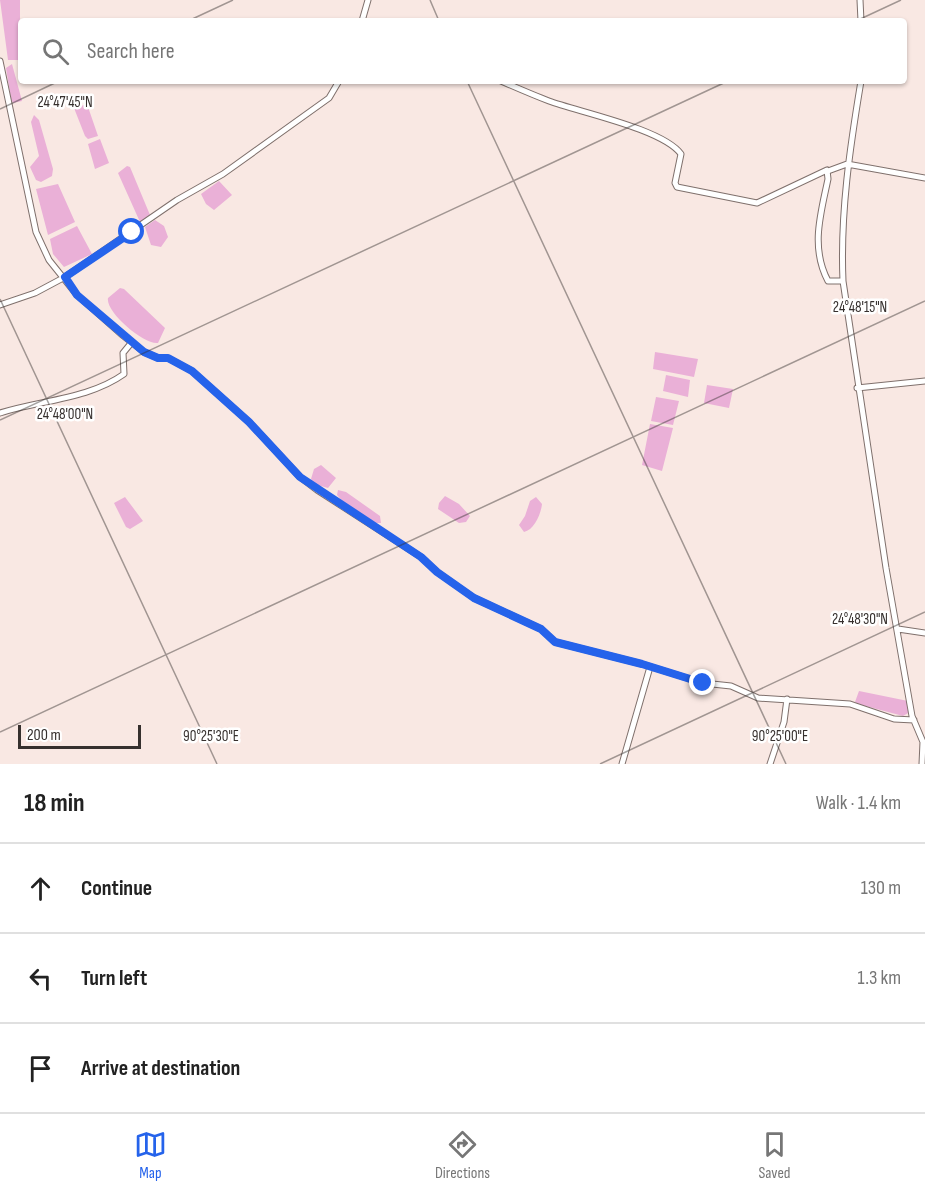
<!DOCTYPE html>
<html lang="en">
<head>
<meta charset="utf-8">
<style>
	:root { --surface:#fff; --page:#f2f2f2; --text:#222; --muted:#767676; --line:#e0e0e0; --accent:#2563eb }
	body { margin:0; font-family:"Sofia Sans Condensed",sans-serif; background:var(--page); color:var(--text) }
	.scale { position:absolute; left:18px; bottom:15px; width:123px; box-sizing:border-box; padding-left:6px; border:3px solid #36302e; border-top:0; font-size:16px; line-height:21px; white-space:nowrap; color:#36302e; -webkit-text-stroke:4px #fff; paint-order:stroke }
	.stop { position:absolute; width:18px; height:18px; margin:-14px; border:4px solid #2563eb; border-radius:50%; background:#fff }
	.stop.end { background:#2563eb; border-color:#fff; box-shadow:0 2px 6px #0008 }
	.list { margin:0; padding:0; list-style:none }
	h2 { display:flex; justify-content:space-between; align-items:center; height:78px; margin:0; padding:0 24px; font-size:26px }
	h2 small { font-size:20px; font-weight:400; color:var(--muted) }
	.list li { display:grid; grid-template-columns:39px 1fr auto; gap:18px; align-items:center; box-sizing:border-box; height:90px; padding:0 24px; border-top:2px solid var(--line) }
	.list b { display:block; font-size:22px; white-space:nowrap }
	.list em { font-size:20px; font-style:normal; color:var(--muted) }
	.icon { flex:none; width:33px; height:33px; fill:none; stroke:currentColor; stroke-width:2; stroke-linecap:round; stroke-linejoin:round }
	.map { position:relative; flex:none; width:925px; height:764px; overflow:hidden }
	.search { position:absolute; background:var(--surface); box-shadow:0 2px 4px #0004; left:18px; right:18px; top:18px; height:66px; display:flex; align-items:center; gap:15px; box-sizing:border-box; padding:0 21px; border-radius:6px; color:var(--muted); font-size:22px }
	.sheet { height:348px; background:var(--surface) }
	nav { display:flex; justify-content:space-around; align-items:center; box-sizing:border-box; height:84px; border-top:2px solid var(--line); background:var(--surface); font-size:16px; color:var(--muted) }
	nav a { display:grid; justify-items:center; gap:3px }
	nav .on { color:var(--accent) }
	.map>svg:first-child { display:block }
	.water { fill:#eab0d7 }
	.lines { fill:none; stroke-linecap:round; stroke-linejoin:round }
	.minor-casing { stroke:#7f706c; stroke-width:7 }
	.minor { stroke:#fff; stroke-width:5 }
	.route { stroke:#2563eb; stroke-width:8 }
	.ticks { fill:none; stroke:#36302e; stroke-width:1.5; stroke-opacity:0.45 }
	.ticks-label { font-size:15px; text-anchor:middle; fill:#36302e; stroke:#fff; stroke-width:5; stroke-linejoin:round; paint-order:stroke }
</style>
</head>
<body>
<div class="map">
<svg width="925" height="764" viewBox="0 0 925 764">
	<rect width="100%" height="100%" fill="#f9e8e3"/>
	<!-- water -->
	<path class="water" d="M0,0H20V60H8Z
		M12,64L22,101L13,103L11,99L6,68Z
		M87,104L98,136L88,139L85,136L74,108Z
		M34,115L39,120L53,169L52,176L41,182L36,180L30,167L39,156L31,122Z
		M100,139L109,163L95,169L88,144Z
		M127,166L130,167L150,215L140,222L118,173Z
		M219,181L232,195L214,210L206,204L201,194Z
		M58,184L75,222L48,235L36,189Z
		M155,220L164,226L168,237L161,247L151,245L145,227Z
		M77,226L92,254L64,267L53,254L50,239Z
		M120,288L124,289L165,328L158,343C144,345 105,312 108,298Z
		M655,352L698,359L694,377L653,369Z
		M666,375L690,380L688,397L663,391Z
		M707,385L733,389L729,408L704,403Z
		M656,397L679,401L673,425L651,421Z
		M650,424L673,428L662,471L642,465Z
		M321,465L336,478L328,488L314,484L311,479L314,469Z
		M338,490L346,492L380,516L381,523H376L344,503L337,495Z
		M445,496L459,504L470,516L466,522L459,523L438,509L439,503Z
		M125,497L143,521L130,529L126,527L114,503Z
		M536,497L542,504C541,514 534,530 524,532L519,525L525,516L530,501Z
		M859,691L908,701L910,712L903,716L858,704L855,702Z"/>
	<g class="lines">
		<!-- minor casing -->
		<g class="minor-casing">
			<path id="minor" d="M860,0L861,21
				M362,21L368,0
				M0,61L36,232L49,260L77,295L121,334L144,352L158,358H168L192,371L249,422L300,477L317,490L421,557L437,572L474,598L541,629L555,642L642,664L703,683L731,686L758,698L850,704L894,719L914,720
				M501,81C517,88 533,95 549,101C579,112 663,129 681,154L675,183L677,187L757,203L827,170L828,179C821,213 810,247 828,281H843
				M861,81C850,147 840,214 843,281L886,568L912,716L923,742L922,764
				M828,171L847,164L925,178
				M0,305L35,293L65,277L177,200L223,174L329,98L339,81
				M857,388L925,381
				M0,413C41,400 89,399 124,374L123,353L132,342
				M898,629L925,633
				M622,764L650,667
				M770,764L784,722L787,699"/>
		</g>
		<!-- minor -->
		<use href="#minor" class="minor"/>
	</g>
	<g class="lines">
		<!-- route -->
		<path class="route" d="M132,232L65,277L77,295L144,352L158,358H168L192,371L249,422L300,477L421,557L437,572L474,598L541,629L555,642L642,664L703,683"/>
	</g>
	<!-- ticks -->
	<path class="ticks" d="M430,0L439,21M188,21L233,0M856,21L901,0M467,81L786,764M0,109L59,81M0,299L217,764M0,420L728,81M0,732L925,301M600,764L925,612"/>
	<g class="ticks-label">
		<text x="65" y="107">24°47'45"N</text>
		<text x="860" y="312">24°48'15"N</text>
		<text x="65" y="419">24°48'00"N</text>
		<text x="860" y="624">24°48'30"N</text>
		<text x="211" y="741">90°25'30"E</text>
		<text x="780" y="741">90°25'00"E</text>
	</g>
</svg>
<div class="scale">200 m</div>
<div class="stop" style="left:132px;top:232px"></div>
<div class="stop end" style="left:703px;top:683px"></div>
<div class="search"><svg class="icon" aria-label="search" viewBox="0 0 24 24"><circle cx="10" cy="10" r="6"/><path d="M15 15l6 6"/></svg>Search here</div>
</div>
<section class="sheet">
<h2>18 min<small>Walk · 1.4 km</small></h2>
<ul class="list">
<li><svg class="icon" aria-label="ahead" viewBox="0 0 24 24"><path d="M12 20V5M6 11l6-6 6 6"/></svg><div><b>Continue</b></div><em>130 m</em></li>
<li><svg class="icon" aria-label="left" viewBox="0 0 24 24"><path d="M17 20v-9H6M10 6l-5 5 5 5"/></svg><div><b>Turn left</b></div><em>1.3 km</em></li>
<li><svg class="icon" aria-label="arrive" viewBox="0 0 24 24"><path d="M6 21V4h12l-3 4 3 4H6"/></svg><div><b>Arrive at destination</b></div></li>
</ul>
</section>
<nav>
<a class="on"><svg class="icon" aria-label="map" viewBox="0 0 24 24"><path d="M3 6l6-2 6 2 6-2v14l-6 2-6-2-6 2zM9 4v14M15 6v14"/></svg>Map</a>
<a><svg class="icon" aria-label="directions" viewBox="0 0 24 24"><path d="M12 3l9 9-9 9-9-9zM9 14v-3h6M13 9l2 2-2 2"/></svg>Directions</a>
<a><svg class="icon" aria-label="saved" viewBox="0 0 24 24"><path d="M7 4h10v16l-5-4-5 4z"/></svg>Saved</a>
</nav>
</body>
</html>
